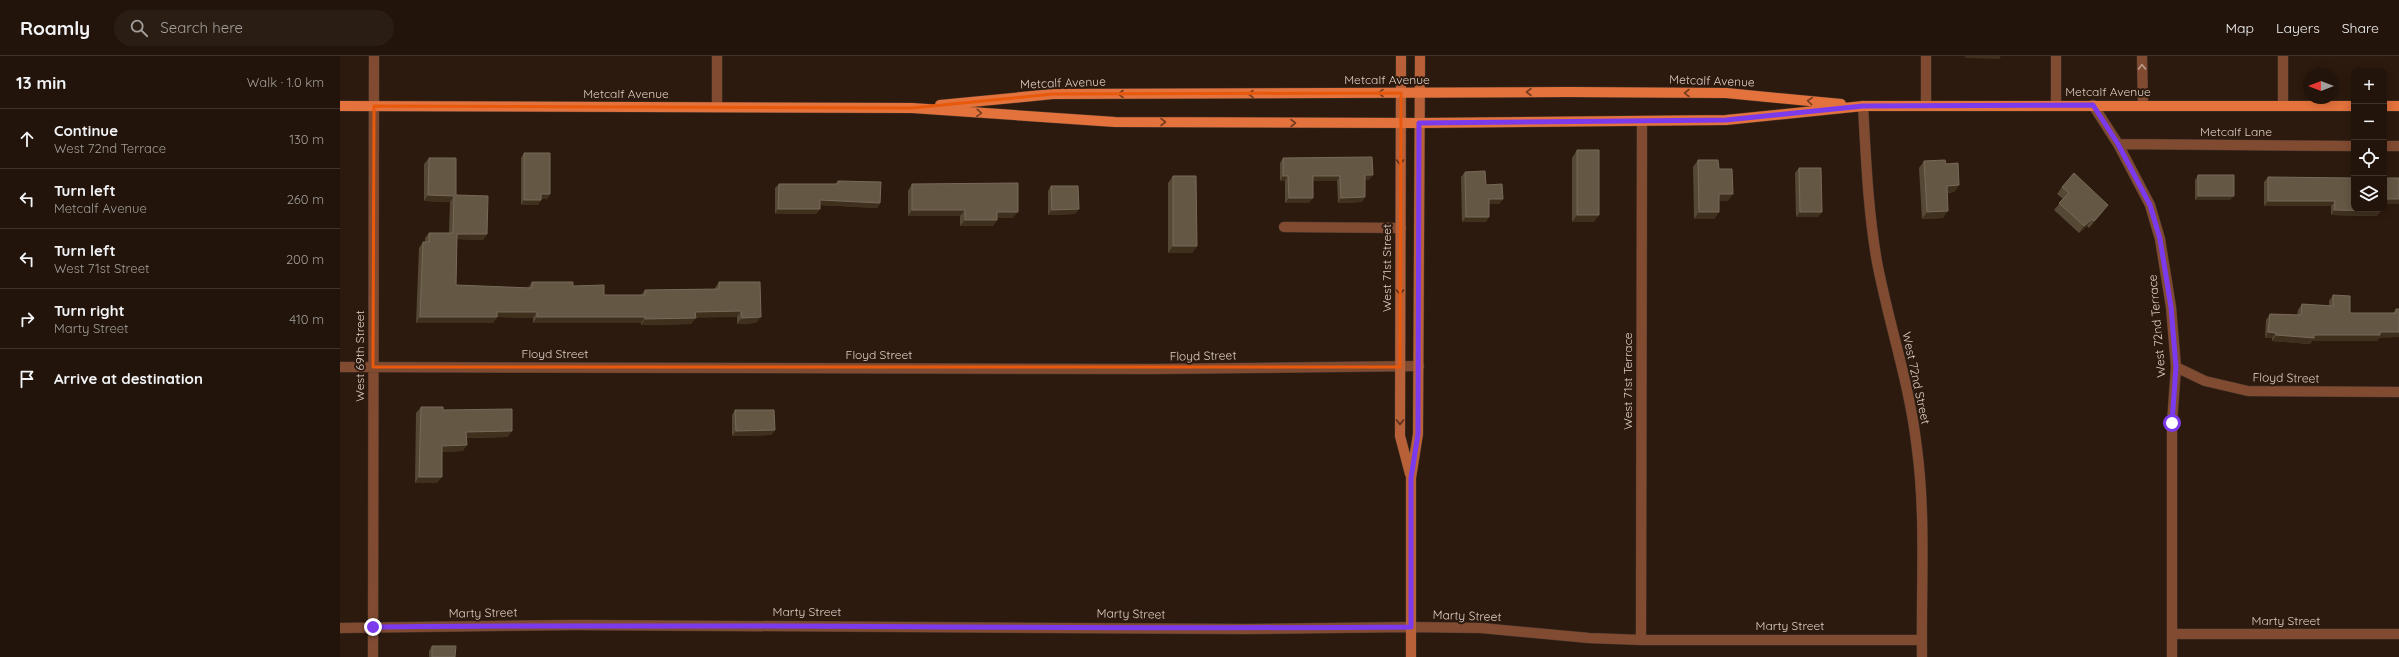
<!DOCTYPE html>
<html lang="en">
<head>
<meta charset="utf-8">
<style>
	:root { --surface:#22140a; --page:#2a1d13; --text:#f1f3f6; --muted:#a29e9c; --line:#3f332b }
	body { margin:0; font-family:Quicksand,sans-serif; background:var(--page); color:var(--text) }
	.controls { position:absolute; right:12px; top:12px; display:grid; overflow:hidden; border-radius:8px; box-shadow:0 2px 10px #0003 }
	.controls button { width:36px; height:36px; display:grid; place-items:center; padding:0; border:0; border-bottom:1px solid var(--line); background:var(--surface); color:var(--text); font:20px sans-serif }
	.compass { position:absolute; left:1963px; top:12px; width:36px; height:36px; border-radius:50%; background:var(--surface); box-shadow:0 2px 10px #0003; rotate:270deg }
	.stop { position:absolute; width:12px; height:12px; margin:-9px; border:3px solid #7c3aed; border-radius:50%; background:#fff }
	.stop.end { background:#7c3aed; border-color:#fff; box-shadow:0 1px 4px #0008 }
	.list { margin:0; padding:0; list-style:none }
	h2 { display:flex; justify-content:space-between; align-items:center; height:52px; margin:0; padding:0 16px; font-size:17px }
	h2 small { font-size:13px; font-weight:400; color:var(--muted) }
	.list li { display:grid; grid-template-columns:26px 1fr auto; gap:12px; align-items:center; box-sizing:border-box; height:60px; padding:0 16px; border-top:1px solid var(--line) }
	.list b { display:block; font-size:15px; white-space:nowrap }
	.list p { margin:0; font-size:13px; white-space:nowrap; color:var(--muted) }
	.list em { font-size:13px; font-style:normal; color:var(--muted) }
	.icon { flex:none; width:22px; height:22px; fill:none; stroke:currentColor; stroke-width:2; stroke-linecap:round; stroke-linejoin:round }
	.map { position:relative; flex:none; width:2059px; height:601px; overflow:hidden }
	header { display:flex; align-items:center; gap:24px; box-sizing:border-box; height:56px; padding:0 20px; background:var(--surface); border-bottom:1px solid var(--line) }
	header strong { font-size:19px }
	nav { display:flex; gap:22px; margin-inline-start:auto; font-size:14px }
	.search { width:280px; height:36px; background:var(--page); display:flex; align-items:center; gap:10px; box-sizing:border-box; padding:0 14px; border-radius:22px; color:var(--muted); font-size:15px }
	main { display:flex }
	aside { flex:1; background:var(--surface) }
	.map>svg:first-child { display:block }
	.lines { fill:none; stroke-linecap:round; stroke-linejoin:round }
	.lane-casing { stroke:#49372c; stroke-width:11 }
	.street-casing { stroke:#49372c; stroke-width:11 }
	.secondary-casing { stroke:#49372c; stroke-width:11 }
	.primary-casing { stroke:#49372c; stroke-width:11 }
	.lane { stroke:#814b32; stroke-width:10 }
	.street { stroke:#814b32; stroke-width:10 }
	.secondary { stroke:#b86138; stroke-width:10 }
	.primary { stroke:#e3723c; stroke-width:10 }
	.wall { fill:#554834 }
	.shaded-wall { fill:#3f301e }
	.building { fill:#645744; stroke:#776a59 }
	.oneway { stroke:#b99b8c }
	.oneway2 { stroke:#763d20 }
	.oneway3 { stroke:#572f1b }
	.route { stroke:#7c3aed; stroke-width:5 }
	.marked { fill:none; stroke:#e8590c; stroke-width:3; stroke-linejoin:round }
	.labels { text-anchor:middle; stroke-width:4; stroke-linejoin:round; paint-order:stroke }
	.street-label { font-size:12px; fill:#ded0c8; stroke:#2d1a0e }
</style>
</head>
<body>
<header>
<strong>Roamly</strong>
<div class="search"><svg class="icon" aria-label="search" viewBox="0 0 24 24"><circle cx="10" cy="10" r="6"/><path d="M15 15l6 6"/></svg>Search here</div>
<nav><a>Map</a><a>Layers</a><a>Share</a></nav>
</header>
<main>
<aside>
<h2>13 min<small>Walk · 1.0 km</small></h2>
<ul class="list">
<li><svg class="icon" aria-label="ahead" viewBox="0 0 24 24"><path d="M12 20V5M6 11l6-6 6 6"/></svg><div><b>Continue</b><p>West 72nd Terrace</p></div><em>130 m</em></li>
<li><svg class="icon" aria-label="left" viewBox="0 0 24 24"><path d="M17 20v-9H6M10 6l-5 5 5 5"/></svg><div><b>Turn left</b><p>Metcalf Avenue</p></div><em>260 m</em></li>
<li><svg class="icon" aria-label="left" viewBox="0 0 24 24"><path d="M17 20v-9H6M10 6l-5 5 5 5"/></svg><div><b>Turn left</b><p>West 71st Street</p></div><em>200 m</em></li>
<li><svg class="icon" aria-label="right" viewBox="0 0 24 24"><path d="M7 20v-9h11M14 6l5 5-5 5"/></svg><div><b>Turn right</b><p>Marty Street</p></div><em>410 m</em></li>
<li><svg class="icon" aria-label="arrive" viewBox="0 0 24 24"><path d="M6 21V4h12l-3 4 3 4H6"/></svg><div><b>Arrive at destination</b></div></li>
</ul>
</aside>
<div class="map">
<svg width="2059" height="601" viewBox="0 0 2059 601">
	<rect width="100%" height="100%" fill="#2d1a0e"/>
	<g class="lines">
		<!-- lane casing -->
		<g class="lane-casing">
			<path id="lane" d="M1716,0V49
				M1802,0L1803,49
				M1943,49V0
				M944,171L1061,172"/>
		</g>
		<!-- street casing -->
		<g class="street-casing">
			<path id="street" d="M1586,49V0
				M1753,49L1778,88L1810,149L1820,183L1831,251L1836,311L1832,367V601
				M1523,50C1526,102 1528,155 1537,206C1549,269 1570,329 1577,393C1586,461 1581,532 1582,601
				M377,51V0
				M1778,88L2014,90
				M2044,90H2059
				M0,311L813,313L1079,310
				M1836,311L1865,325L1908,335L2059,336
				M0,572L235,569L906,573L1071,571L1141,572L1249,582L1301,584H1581
				M1832,578H2059
				M1301,584L1302,66
				M33,601L34,0"/>
		</g>
		<!-- secondary casing -->
		<g class="secondary-casing">
			<path id="secondary" d="M1061,0L1060,380L1070,418
				M1071,601V422L1078,378L1080,0"/>
		</g>
		<!-- primary casing -->
		<g class="primary-casing">
			<path id="primary" d="M600,49L713,38L1228,36L1386,37L1501,48
				M0,50L572,52L775,66L1079,67L1386,64L1523,50H2014
				M2044,50H2059"/>
		</g>
		<!-- lane -->
		<use href="#lane" class="lane"/>
		<!-- street -->
		<use href="#street" class="street"/>
		<!-- secondary -->
		<use href="#secondary" class="secondary"/>
		<!-- primary -->
		<use href="#primary" class="primary"/>
	</g>
	<!-- wall -->
	<path class="wall" d="M1237,94L1254,166H1232V102Z
		M184,97L210,138L207,143H201V144L198,149H181V102Z
		M89,102L116,139L147,178L143,184L117,183L116,229L188,232L192,226L233,230L264,239H301L305,234L375,233V232L379,226L416,267L397,268V261H355L351,268L301,269V267H193V262L157,261L153,267H76L79,192L83,186H85V182L89,177H109L110,146L84,145V108Z
		M943,102L1029,124H1025L1022,146L998,147L997,125H973L969,147H945V125H940V107Z
		M1358,104L1388,145H1379V156L1374,163H1354L1353,111Z
		M1584,105L1606,108L1619,129L1614,136L1607,137L1603,162L1582,163L1579,112Z
		M1459,112L1482,156L1478,161H1456L1455,117Z
		M1125,116L1146,129L1163,143L1159,148H1149L1146,166H1122L1121,121Z
		M1858,119L1890,144H1855V124Z
		M833,120L857,190L852,197H828V127Z
		M1928,121L2037,160L1991,159V150H1924V126Z
		M498,125L540,147L537,152L480,149V153L476,158H435V132L439,128H495Z
		M572,128L673,162H657L653,170H620V160H568V135Z
		M711,130L739,153L735,158L708,159V135Z
		M1722,131L1763,156L1749,172L1747,170L1739,177L1714,154L1723,143L1717,138Z
		M1993,239L2010,257H2053L2056,253H2059L2037,285H1972L1970,288L1932,285V282H1925L1926,264L1930,258L1957,259L1958,254L1962,248L1989,250V245Z
		M81,351L103,354L168,381L127,382L123,395L102,396L97,427H75L76,357Z
		M395,354L435,374L431,379L392,380V359Z
		M92,590L115,601H89V595Z"/>
	<!-- shaded-wall -->
	<path class="shaded-wall" d="M1626,0H1661L1659,3L1624,2Z
		M1025,119H1033L1029,124H1021Z
		M943,120H948L945,125H940Z
		M973,120H1000L997,125H969Z
		M1619,129L1614,136L1602,137L1607,130Z
		M201,138H210L207,143H198Z
		M1379,138H1393L1388,145H1374Z
		M88,139L114,140L110,146L84,145Z
		M1858,140H1894L1890,144H1855Z
		M1025,141L1022,146L998,147L1001,142Z
		M949,142H973L969,147H945Z
		M1149,143H1163L1159,148H1145Z
		M2044,143H2059V148H2044Z
		M184,144H201L198,149H181Z
		M480,144L540,147L537,152L477,149Z
		M1928,145H1995L1991,150H1924Z
		M1768,149L1763,156L1749,172L1754,165Z
		M438,153H480L476,158H435Z
		M739,153L735,158L708,159L712,154Z
		M572,154H625L620,160H568Z
		M1994,154L2041,155L2037,160L1991,159Z
		M1608,155L1603,162L1582,163L1587,156Z
		M657,156H678L673,162H653Z
		M1359,156H1379L1374,163H1354Z
		M1460,156H1482L1478,161H1456Z
		M1237,159H1259L1254,166H1232Z
		M1126,161H1149L1146,166H1122Z
		M1752,163L1747,170L1739,177L1744,170Z
		M625,164H657L653,170H620Z
		M117,178H147L143,184L113,183Z
		M833,190H857L852,197H828Z
		M401,255L397,261L351,262L355,256Z
		M157,256H197L193,262L153,261Z
		M80,261H157L153,267H76Z
		M197,261H305L301,267H193Z
		M421,261L416,267L397,268L402,262Z
		M356,262L351,268L301,269L305,263Z
		M1928,276L1936,277L1932,282H1925Z
		M2040,276H2059V281L2039,282L2037,285H1972L1970,288L1932,285L1936,279H1974Z
		M435,374L431,379L392,380L396,375Z
		M172,375L168,381L122,382L126,376Z
		M127,389L123,395L98,396L102,390Z
		M79,421H102L97,427H75Z"/>
	<!-- building -->
	<path class="building" d="M1237,94H1259V159H1237Z
		M184,97H210V138H201V144H184Z
		M1032,101L1033,119H1025V141L1001,142L1000,120H973V142H949L948,120H943V102Z
		M89,102H116V139L148,140L147,178H117L116,229L192,232V226H233V230L264,229V239H305V234L379,233V226H420L421,261L402,262L401,255L355,256L356,262L305,263V261H197V256H157V261H80L83,186H89V177H113L114,140L88,139Z
		M1358,104H1378L1379,113H1392L1393,138H1379V156H1359Z
		M1605,104L1606,108L1618,107L1619,129L1607,130L1608,155L1587,156L1584,105Z
		M1459,112H1481L1482,156H1460Z
		M1145,115L1146,129L1162,128L1163,143H1149V161H1126L1125,116Z
		M1734,117L1768,149L1754,165L1752,163L1744,170L1719,147L1729,137L1722,131Z
		M1858,119H1894V140H1858Z
		M833,120H856L857,190H833Z
		M1928,121L2014,122V153H2041V155L1994,154L1995,145H1928Z
		M2044,122H2059V143H2044Z
		M498,125L541,126L540,147L480,144V153H438L439,128H498Z
		M678,127V156H657V164H625V154H572V128Z
		M711,130H738L739,153L712,154Z
		M1993,239L2010,240V257H2056V253H2059V276H2040V279H1974V282L1936,279V277L1928,276L1930,258L1961,259L1962,248L1993,250Z
		M81,351H103V354L172,353V375L126,376L127,389L102,390V421H79Z
		M395,354H434L435,374L396,375Z
		M92,590H116L115,601H92Z"/>
	<!-- one-way arrows -->
	<defs><path id="oneway-chevron" d="M-2-3.5L2.5 0L-2 3.5" fill="none" stroke-width="1.6" stroke-linecap="round" stroke-linejoin="round"/></defs>
	<use class="oneway" href="#oneway-chevron" transform="translate(1802 11) rotate(-91)"/>
	<g class="oneway2">
		<use href="#oneway-chevron" transform="translate(1189 36) rotate(180)"/>
		<use href="#oneway-chevron" transform="translate(1041 37) rotate(180)"/>
		<use href="#oneway-chevron" transform="translate(1347 37) rotate(-180)"/>
		<use href="#oneway-chevron" transform="translate(781 38) rotate(180)"/>
		<use href="#oneway-chevron" transform="translate(911 38) rotate(180)"/>
		<use href="#oneway-chevron" transform="translate(1470 45) rotate(-175)"/>
		<use href="#oneway-chevron" transform="translate(639 57) rotate(4)"/>
		<use href="#oneway-chevron" transform="translate(823 66)"/>
		<use href="#oneway-chevron" transform="translate(953 67)"/>
	</g>
	<g class="oneway3">
		<use href="#oneway-chevron" transform="translate(1060 106) rotate(90)"/>
		<use href="#oneway-chevron" transform="translate(1060 236) rotate(90)"/>
		<use href="#oneway-chevron" transform="translate(1060 366) rotate(90)"/>
	</g>
	<g class="lines">
		<!-- route -->
		<path class="route" d="M33,571C379,567 725,574 1071,571V422L1078,378L1079,67L1386,64L1523,50L1753,49L1778,88L1810,149L1820,183L1831,251L1836,311L1832,367"/>
	</g>
	<!-- marked area -->
	<path class="marked" d="M1061,37L1060,311H33L34,50L572,52L713,38Z"/>
	<g class="labels">
		<!-- street labels -->
		<g class="street-label">
			<text x="1047" y="28">Metcalf Avenue</text>
			<text transform="translate(1372 25) rotate(2)" y="4">Metcalf Avenue</text>
			<text transform="translate(723 27) rotate(-2)" y="4">Metcalf Avenue</text>
			<text x="1768" y="40">Metcalf Avenue</text>
			<text x="286" y="42">Metcalf Avenue</text>
			<text x="1896" y="80">Metcalf Lane</text>
			<text transform="translate(1047 212) rotate(-90)" y="4">West 71st Street</text>
			<text transform="translate(1817 270) rotate(-95)" y="4">West 72nd Terrace</text>
			<text x="215" y="302">Floyd Street</text>
			<text x="539" y="303">Floyd Street</text>
			<text transform="translate(20 300) rotate(-90)" y="4">West 69th Street</text>
			<text transform="translate(863 300) rotate(-1)" y="4">Floyd Street</text>
			<text transform="translate(1576 322) rotate(78)" y="4">West 72nd Street</text>
			<text transform="translate(1946 322) rotate(1)" y="4">Floyd Street</text>
			<text transform="translate(1288 325) rotate(-90)" y="4">West 71st Terrace</text>
			<text x="467" y="560">Marty Street</text>
			<text transform="translate(143 557) rotate(-1)" y="4">Marty Street</text>
			<text transform="translate(791 558) rotate(1)" y="4">Marty Street</text>
			<text transform="translate(1127 560) rotate(2)" y="4">Marty Street</text>
			<text x="1946" y="569">Marty Street</text>
			<text x="1450" y="574">Marty Street</text>
		</g>
	</g>
</svg>
<div class="controls">
<button>+</button>
<button>−</button>
<button><svg class="icon" aria-label="locate" viewBox="0 0 24 24"><circle cx="12" cy="12" r="6"/><path d="M12 2v4M12 18v4M2 12h4M18 12h4"/></svg></button>
<button><svg class="icon" aria-label="layers" viewBox="0 0 24 24"><path d="M12 4l9 5-9 5-9-5zM3 14l9 5 9-5"/></svg></button>
</div>
<svg class="compass" viewBox="-18 -18 36 36"><path d="M0-13l5 13h-10z" fill="#e53935"/><path d="M0 13l5-13h-10z" fill="#a29e9c"/></svg>
<div class="stop" style="left:1832px;top:367px"></div>
<div class="stop end" style="left:33px;top:571px"></div>
</div>
</main>
</body>
</html>
